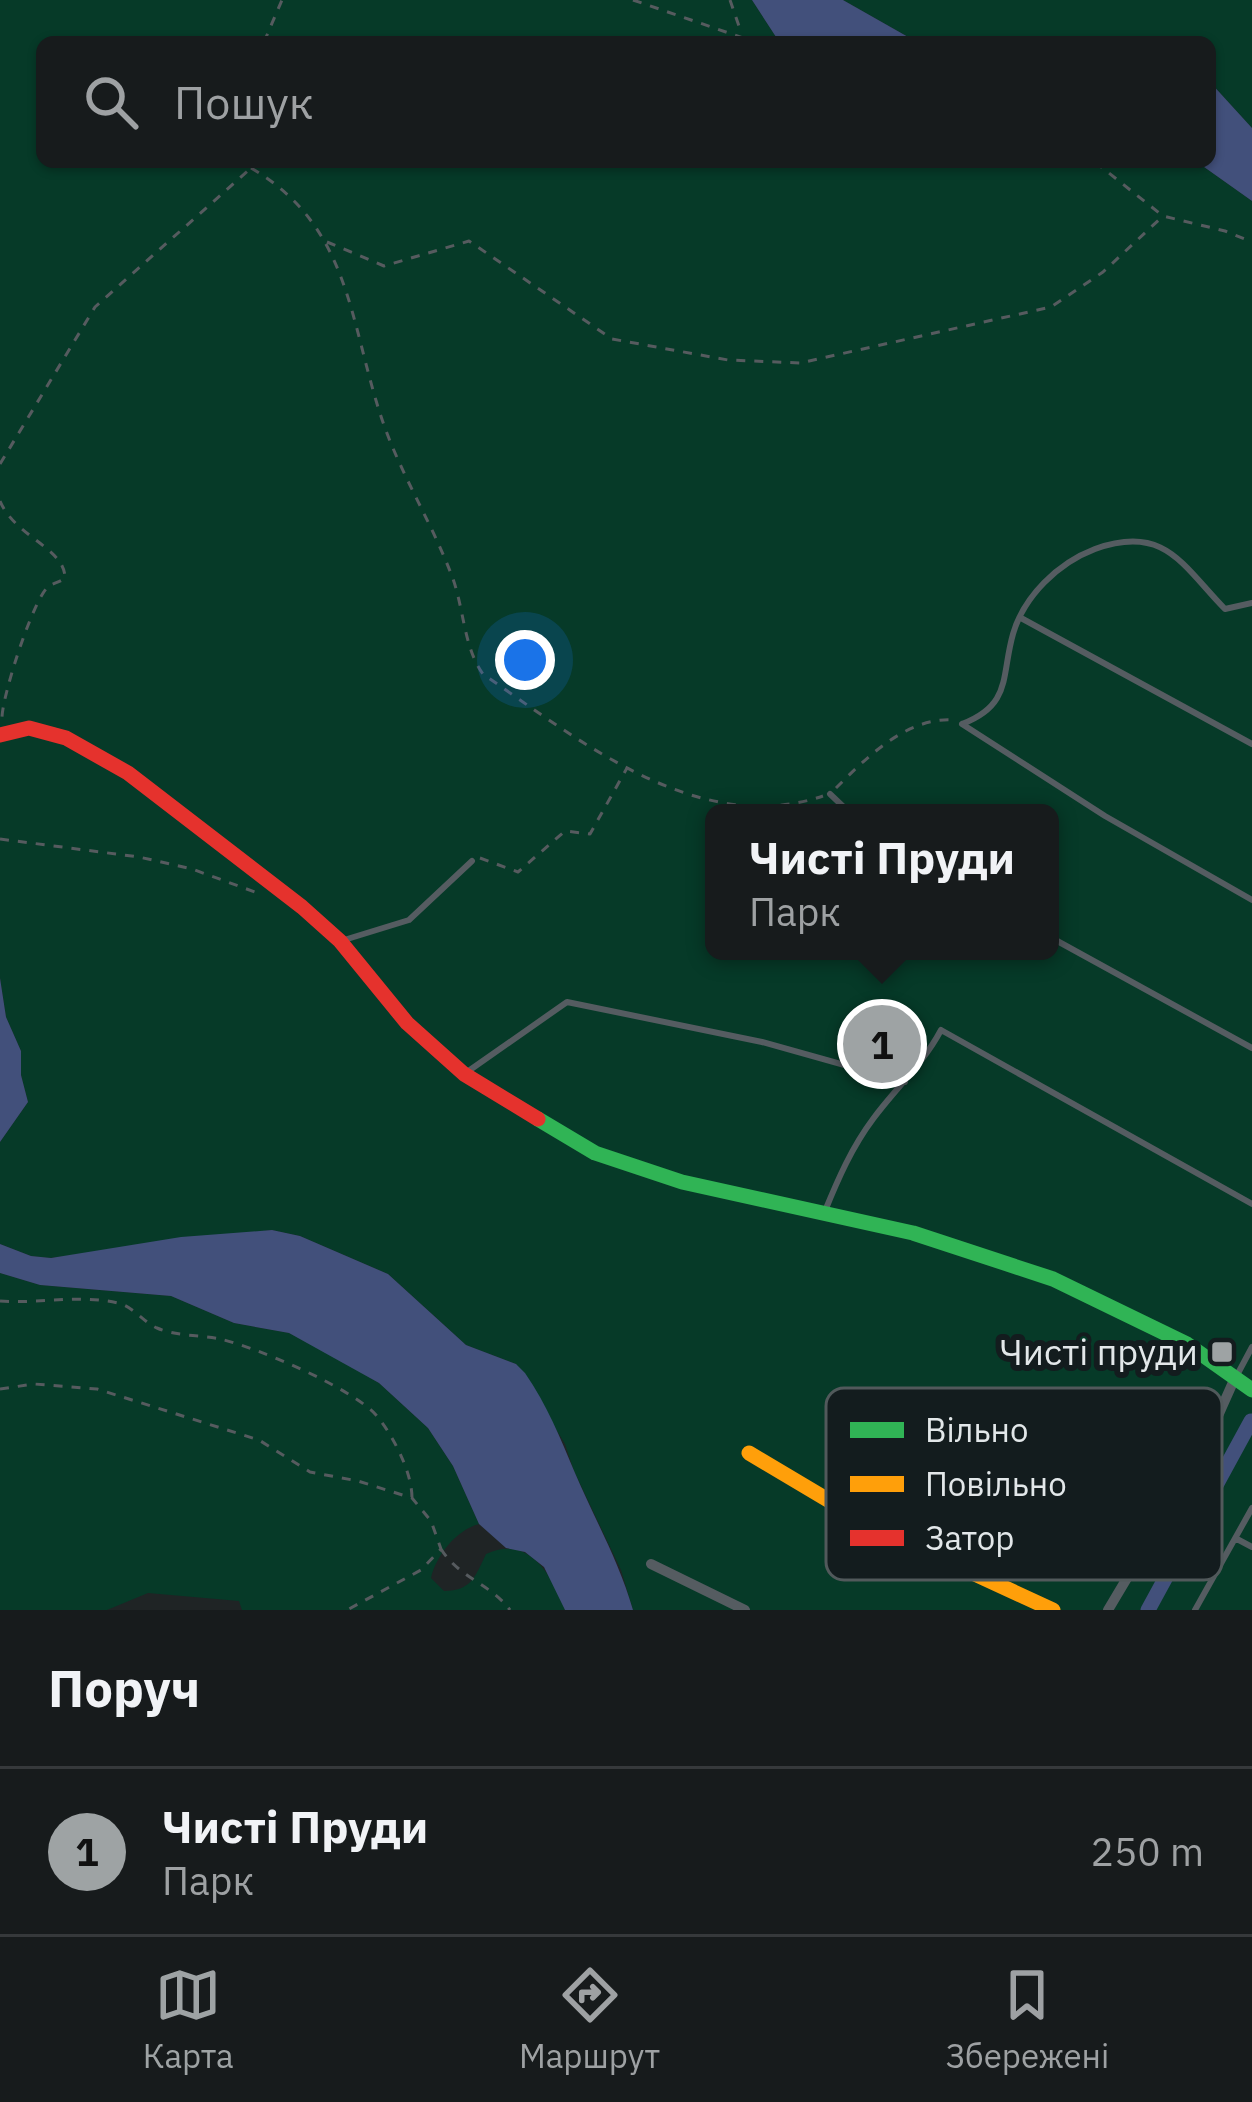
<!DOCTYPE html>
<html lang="uk">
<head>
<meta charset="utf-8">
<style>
	:root { --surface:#171b1c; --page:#242829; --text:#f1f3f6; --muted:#9ea1a3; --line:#36393b; --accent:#9ea3a4 }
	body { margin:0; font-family:"IBM Plex Sans",sans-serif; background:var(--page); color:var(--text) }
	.you { position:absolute; left:525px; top:660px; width:42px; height:42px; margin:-30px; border:9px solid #fff; border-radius:50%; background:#1a73e8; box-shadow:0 0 0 18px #1a73e833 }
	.badge { display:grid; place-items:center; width:78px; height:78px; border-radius:50%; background:var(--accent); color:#111; font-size:39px; font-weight:700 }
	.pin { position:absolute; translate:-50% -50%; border:6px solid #fff; box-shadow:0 3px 12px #0006 }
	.popup { position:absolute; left:705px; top:804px; width:354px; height:156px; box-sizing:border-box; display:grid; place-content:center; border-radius:18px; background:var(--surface); filter:drop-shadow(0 3px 9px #0005); font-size:39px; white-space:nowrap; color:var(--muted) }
	.popup b { font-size:45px; color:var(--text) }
	.popup::after { content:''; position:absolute; left:50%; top:100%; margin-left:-24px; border:24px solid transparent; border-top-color:var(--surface) }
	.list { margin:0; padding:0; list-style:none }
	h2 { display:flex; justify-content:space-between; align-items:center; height:156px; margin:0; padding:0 48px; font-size:51px }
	h2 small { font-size:39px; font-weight:400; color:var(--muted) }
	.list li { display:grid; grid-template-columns:78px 1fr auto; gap:36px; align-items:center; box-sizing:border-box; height:168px; padding:0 48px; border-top:3px solid var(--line) }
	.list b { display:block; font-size:45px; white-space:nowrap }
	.list p { margin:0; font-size:39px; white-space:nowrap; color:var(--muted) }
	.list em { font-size:39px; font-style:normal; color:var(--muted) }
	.icon { flex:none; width:66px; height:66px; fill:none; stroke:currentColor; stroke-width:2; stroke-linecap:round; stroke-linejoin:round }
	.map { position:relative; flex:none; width:1252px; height:1610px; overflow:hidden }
	.search { position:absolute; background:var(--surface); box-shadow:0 3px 9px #0004; left:36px; right:36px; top:36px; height:132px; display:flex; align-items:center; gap:30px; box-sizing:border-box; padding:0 42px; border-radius:18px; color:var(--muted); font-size:45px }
	.sheet { height:324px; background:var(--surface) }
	nav { display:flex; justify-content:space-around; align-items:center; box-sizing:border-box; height:168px; border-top:3px solid var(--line); background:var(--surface); font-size:33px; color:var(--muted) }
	nav a { display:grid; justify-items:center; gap:6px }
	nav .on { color:var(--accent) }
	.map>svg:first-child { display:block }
	.green { fill:#063a28; fill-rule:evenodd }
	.water { fill:#42507b }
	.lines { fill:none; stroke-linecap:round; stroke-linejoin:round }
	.canal { stroke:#42507b; stroke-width:15 }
	.path { stroke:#565b5f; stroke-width:3; stroke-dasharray:9 9; stroke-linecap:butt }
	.lane { stroke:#555c61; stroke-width:6 }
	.street { stroke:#555c61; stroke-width:10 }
	.fast { stroke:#30b455; stroke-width:15 }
	.slow { stroke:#ff9f0a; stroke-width:15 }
	.jam { stroke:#e5322d; stroke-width:15 }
	.poi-dot { fill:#9ea3a4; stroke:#131c1e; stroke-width:4.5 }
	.labels { text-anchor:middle; stroke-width:12; stroke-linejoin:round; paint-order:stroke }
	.poi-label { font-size:36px; fill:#e2e7e9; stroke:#131c1e; text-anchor:end }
	.key { fill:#131c1e; stroke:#51595b; stroke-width:3 }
	.key-label { font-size:33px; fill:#e2e7e9 }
</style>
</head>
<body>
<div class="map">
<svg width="1252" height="1610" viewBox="0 0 1252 1610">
	<rect width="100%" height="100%" fill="#1f2425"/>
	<!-- green -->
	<path class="green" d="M0,0H752L776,37L784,42H42V162H1197L1252,201V1610H633L621,1570L574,1471L565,1444L516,1364L466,1345L388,1274L300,1236L272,1230L50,1258L31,1256L0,1244V1142L28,1102L21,1075V1051L6,1017L0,978ZM714,813H1050V951H714Z
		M843,0H1252V128L1210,82V42H917Z
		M0,1273L40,1285L171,1296L234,1323L289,1333L327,1353L379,1383L428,1428L453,1466L479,1524C456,1530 436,1556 431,1578L444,1591C471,1591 475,1577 486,1554C529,1534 552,1575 565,1610H242L239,1601L148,1593L107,1610H0Z"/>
	<!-- water -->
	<path class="water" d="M752,0H843L917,42H784L776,37Z
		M1210,82L1252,128V201L1197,162H1210Z
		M0,978L6,1017L21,1051V1075L28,1102L0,1142Z
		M272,1230L300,1236L388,1274L466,1345L516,1364L525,1373C547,1405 560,1437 575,1473C595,1520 619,1561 633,1610H565L544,1567L525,1552L506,1548L479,1524L453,1466L428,1428L379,1383L289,1333L234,1323L171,1296L40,1285L0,1273V1244L31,1256L51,1258L181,1237Z"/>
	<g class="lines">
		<!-- canal -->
		<path class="canal" d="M1148,1610L1251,1421"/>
		<!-- path -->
		<path class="path" d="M633,0L755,42
			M730,0L741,32
			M264,42L282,0
			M1095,162L1163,216L1225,231L1252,242
			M251,168C354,228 349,328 385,428C404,480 434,527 453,579C464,610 464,648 483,674C580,741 699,838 823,796
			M327,242L384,266L469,241L612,339L728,360L800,363L1051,307L1103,272L1163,216
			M0,464L95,307L251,168V162
			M0,501C15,537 65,548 65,578C60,582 54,583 49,586C34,596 1,699 2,719
			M836,788C867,757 907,717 953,720
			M0,839L139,857L192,869L255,892
			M480,858L518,872L565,831L590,834L627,768
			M0,1301C40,1304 78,1294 118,1303C134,1307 143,1322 157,1328C175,1336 200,1335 220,1339C256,1347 352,1388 376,1415C393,1435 412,1472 412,1498
			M0,1389L34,1384L97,1389L259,1440L310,1472L358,1481L412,1498L431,1521L441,1549L421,1570L347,1610
			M441,1549C459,1578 491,1584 510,1610"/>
		<!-- lane -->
		<path class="lane" d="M1021,618L1252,744
			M962,724C1012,705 1001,676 1013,634C1024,596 1058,563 1095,549C1165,524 1182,565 1225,609L1252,603
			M962,724L1105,816L1252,900
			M830,794L850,813
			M1050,937L1252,1048
			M344,940L409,920L472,861
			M467,1072L567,1002L762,1042L905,1082
			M825,1211C838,1179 852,1147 873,1119C895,1089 923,1064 941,1030L1252,1204
			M1236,1377L1252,1347
			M1237,1539L1252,1547
			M1195,1610L1252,1508"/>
		<!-- street -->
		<path class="street" d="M651,1564L745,1610
			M1108,1610L1201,1454L1234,1380"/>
		<!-- fast -->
		<path class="fast" d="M538,1119L595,1153L682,1182L913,1233L1053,1279L1187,1344L1252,1390"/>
		<!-- slow -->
		<path class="slow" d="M749,1453L875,1528L1053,1610"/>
		<!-- jam -->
		<path class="jam" d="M0,735L29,728L66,738L128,773L302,907L340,941L407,1023L464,1074L538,1119"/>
	</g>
	<!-- markers -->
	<rect class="poi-dot" x="1210" y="1340" width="24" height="24" rx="6"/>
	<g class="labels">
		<!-- poi labels -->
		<g class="poi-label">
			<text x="1198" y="1365">Чисті пруди</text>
		</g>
	</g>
	<!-- legend -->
	<rect x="826" y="1388" width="396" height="192" rx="18" class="key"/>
	<rect x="850" y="1422" width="54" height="16" fill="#30b455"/>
	<rect x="850" y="1476" width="54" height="16" fill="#ff9f0a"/>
	<rect x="850" y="1530" width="54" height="16" fill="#e5322d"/>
	<g class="key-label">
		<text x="925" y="1442">Вільно</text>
		<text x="925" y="1496">Повільно</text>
		<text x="925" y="1550">Затор</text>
	</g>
</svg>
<div class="you"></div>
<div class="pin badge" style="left:882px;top:1044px">1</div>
<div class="popup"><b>Чисті Пруди</b>Парк</div>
<div class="search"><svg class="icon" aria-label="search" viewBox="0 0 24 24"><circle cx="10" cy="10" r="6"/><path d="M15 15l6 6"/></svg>Пошук</div>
</div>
<section class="sheet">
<h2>Поруч<small></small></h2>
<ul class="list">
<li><span class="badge">1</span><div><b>Чисті Пруди</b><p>Парк</p></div><em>250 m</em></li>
</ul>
</section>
<nav>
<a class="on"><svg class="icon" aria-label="map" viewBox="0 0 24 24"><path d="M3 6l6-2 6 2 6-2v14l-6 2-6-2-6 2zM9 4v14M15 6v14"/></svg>Карта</a>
<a><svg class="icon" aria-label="directions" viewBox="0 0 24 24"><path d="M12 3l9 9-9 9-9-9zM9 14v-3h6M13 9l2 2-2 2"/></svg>Маршрут</a>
<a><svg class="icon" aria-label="saved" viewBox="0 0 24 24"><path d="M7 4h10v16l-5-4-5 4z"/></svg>Збережені</a>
</nav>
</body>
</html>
